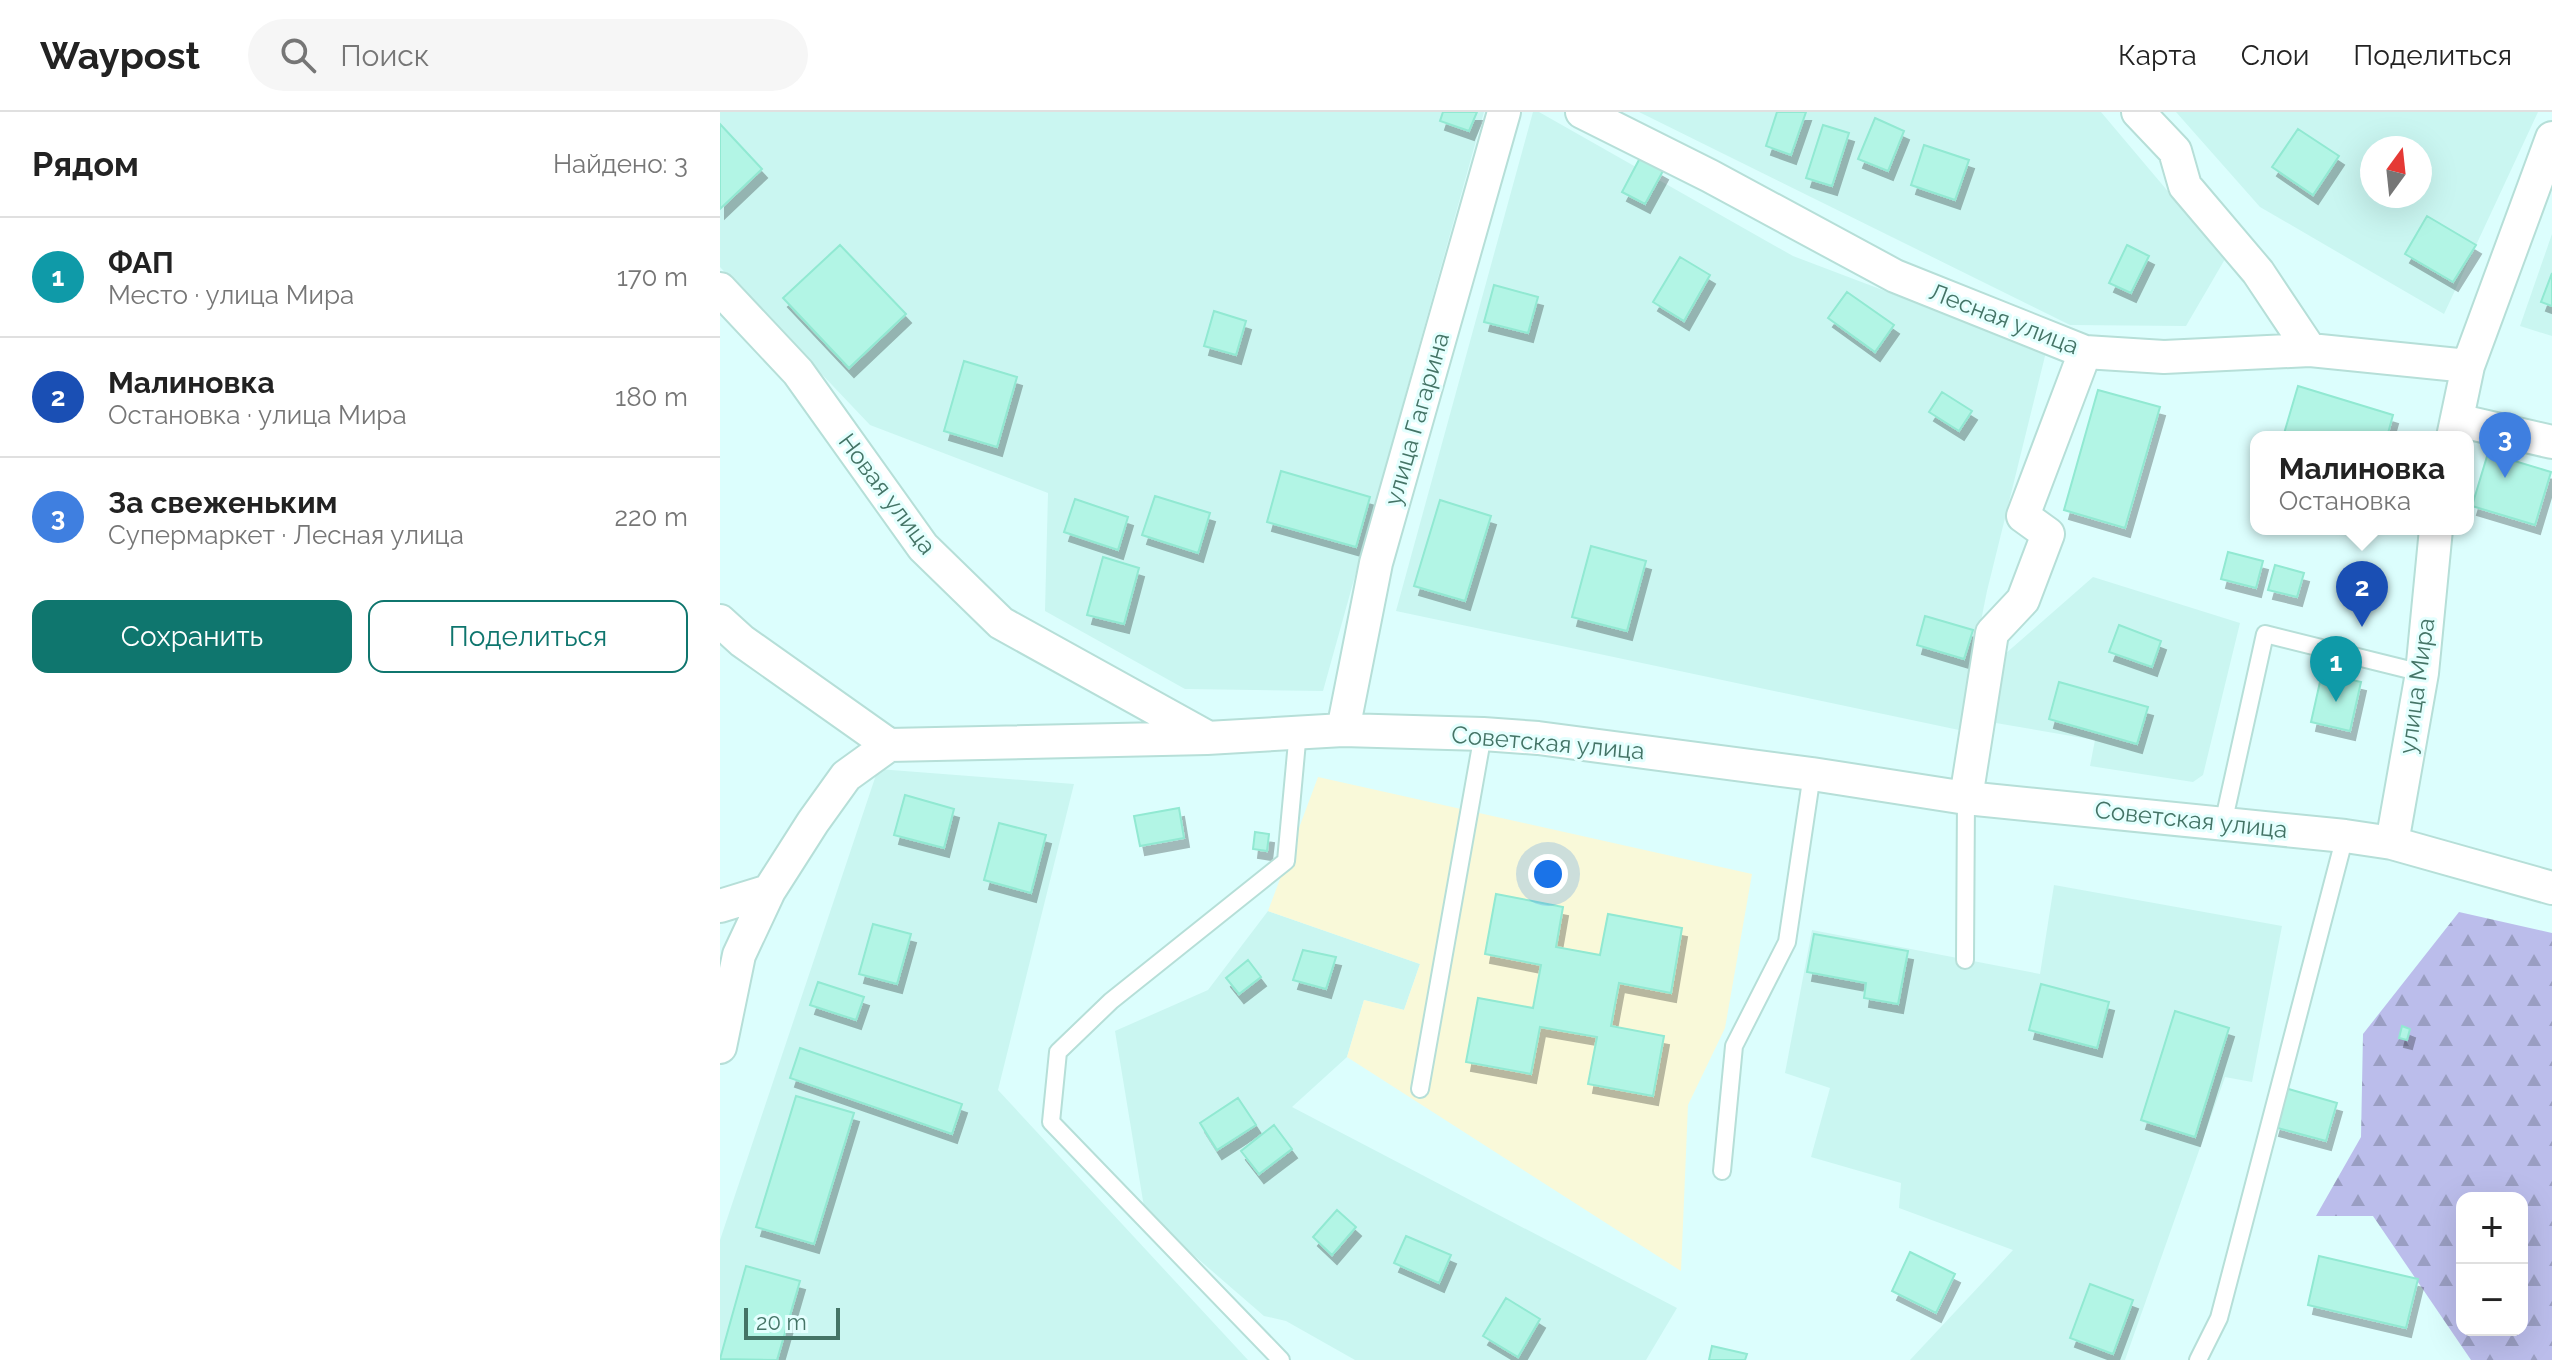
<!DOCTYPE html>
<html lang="ru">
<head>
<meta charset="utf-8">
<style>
	:root { --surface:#fff; --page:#f6f6f6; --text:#222; --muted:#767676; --line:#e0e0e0; --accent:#0f766e }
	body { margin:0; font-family:Raleway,sans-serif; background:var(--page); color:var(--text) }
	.controls { position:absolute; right:24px; bottom:24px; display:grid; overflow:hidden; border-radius:16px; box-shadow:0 8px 32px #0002 }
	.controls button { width:72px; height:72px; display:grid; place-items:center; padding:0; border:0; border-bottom:2px solid var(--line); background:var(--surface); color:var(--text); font:40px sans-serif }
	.compass { position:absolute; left:1640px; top:24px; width:72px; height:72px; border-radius:50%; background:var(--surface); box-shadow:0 8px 32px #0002; rotate:15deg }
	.scale { position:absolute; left:24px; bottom:20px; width:96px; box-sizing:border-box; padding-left:8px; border:4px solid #447466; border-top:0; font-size:22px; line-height:28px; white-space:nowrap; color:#447466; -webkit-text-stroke:6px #e4fffe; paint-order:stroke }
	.you { position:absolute; left:828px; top:762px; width:28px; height:28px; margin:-20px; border:6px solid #fff; border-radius:50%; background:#1a73e8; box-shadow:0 0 0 12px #1a73e833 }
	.badge { display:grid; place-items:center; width:52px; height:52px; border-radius:50%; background:var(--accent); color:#fff; font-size:26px; font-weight:700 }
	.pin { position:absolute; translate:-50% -66px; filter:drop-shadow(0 2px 4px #0008) }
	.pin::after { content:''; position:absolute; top:42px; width:28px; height:24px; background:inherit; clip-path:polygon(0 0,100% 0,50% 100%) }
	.popup { position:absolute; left:1530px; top:319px; width:224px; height:104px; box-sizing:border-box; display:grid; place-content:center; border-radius:16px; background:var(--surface); filter:drop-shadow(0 2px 6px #0005); font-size:26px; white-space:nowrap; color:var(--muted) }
	.popup b { font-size:30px; color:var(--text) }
	.popup::after { content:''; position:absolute; left:50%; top:100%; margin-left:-16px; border:16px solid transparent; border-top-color:var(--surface) }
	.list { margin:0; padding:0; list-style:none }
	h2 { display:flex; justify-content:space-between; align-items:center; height:104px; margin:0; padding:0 32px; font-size:34px }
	h2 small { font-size:26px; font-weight:400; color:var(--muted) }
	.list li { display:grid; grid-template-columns:52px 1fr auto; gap:24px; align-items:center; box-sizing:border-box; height:120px; padding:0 32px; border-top:2px solid var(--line) }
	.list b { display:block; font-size:30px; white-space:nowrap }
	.list p { margin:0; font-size:26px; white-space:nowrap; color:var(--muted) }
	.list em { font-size:26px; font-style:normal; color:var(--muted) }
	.actions { display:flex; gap:16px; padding:24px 32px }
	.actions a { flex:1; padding:18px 0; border:2px solid var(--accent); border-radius:16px; text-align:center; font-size:28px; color:var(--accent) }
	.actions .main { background:var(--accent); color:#fff }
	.icon { flex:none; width:44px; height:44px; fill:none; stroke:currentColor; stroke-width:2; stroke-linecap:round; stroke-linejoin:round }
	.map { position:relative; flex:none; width:1832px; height:1248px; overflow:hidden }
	header { display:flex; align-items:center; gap:48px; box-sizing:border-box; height:112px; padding:0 40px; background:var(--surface); border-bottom:2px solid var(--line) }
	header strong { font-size:38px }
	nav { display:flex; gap:44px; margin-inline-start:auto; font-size:28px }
	.search { width:560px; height:72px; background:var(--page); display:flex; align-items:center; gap:20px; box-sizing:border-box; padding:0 28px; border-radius:44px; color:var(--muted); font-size:30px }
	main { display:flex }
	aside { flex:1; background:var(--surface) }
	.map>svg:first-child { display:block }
	.residential { fill:#caf6f1; fill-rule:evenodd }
	.education { fill:#f9f9d9 }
	.forest { fill:url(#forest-firs); fill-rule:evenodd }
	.building { fill:#b2f5e5; stroke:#91e9d2; stroke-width:2; filter:url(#shadow) }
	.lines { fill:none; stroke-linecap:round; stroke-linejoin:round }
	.service-casing { stroke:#b6dfd8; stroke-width:20 }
	.minor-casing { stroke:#b6dfd8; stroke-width:36 }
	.service { stroke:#fff; stroke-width:16 }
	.minor { stroke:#fff; stroke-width:32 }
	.labels { text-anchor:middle; stroke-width:6; stroke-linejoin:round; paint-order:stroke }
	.street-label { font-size:24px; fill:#447466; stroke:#e4fffe }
</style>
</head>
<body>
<header>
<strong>Waypost</strong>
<div class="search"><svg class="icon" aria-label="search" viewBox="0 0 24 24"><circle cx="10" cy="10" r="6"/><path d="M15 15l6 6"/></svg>Поиск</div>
<nav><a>Карта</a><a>Слои</a><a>Поделиться</a></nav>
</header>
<main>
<aside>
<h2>Рядом<small>Найдено: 3</small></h2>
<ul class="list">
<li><span class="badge" style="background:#0f9aa8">1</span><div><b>ФАП</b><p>Место · улица Мира</p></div><em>170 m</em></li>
<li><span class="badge" style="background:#1a4fb4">2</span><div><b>Малиновка</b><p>Остановка · улица Мира</p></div><em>180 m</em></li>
<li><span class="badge" style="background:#3f7fe0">3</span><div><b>За свеженьким</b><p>Супермаркет · Лесная улица</p></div><em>220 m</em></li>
</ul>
<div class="actions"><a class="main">Сохранить</a><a>Поделиться</a></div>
</aside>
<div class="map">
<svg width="1832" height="1248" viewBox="0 0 1832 1248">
	<defs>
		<pattern id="forest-firs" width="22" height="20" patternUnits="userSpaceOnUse" patternTransform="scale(2)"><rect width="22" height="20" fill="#bbbdeb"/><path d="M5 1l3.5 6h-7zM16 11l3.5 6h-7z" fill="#9a9ec2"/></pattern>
		<filter id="shadow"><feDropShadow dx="5" dy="9" stdDeviation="0" flood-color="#0004"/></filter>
	</defs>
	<rect width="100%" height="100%" fill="#dcfefd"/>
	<!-- residential -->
	<path class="residential" d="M0,0H764L603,579L465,577L325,499L328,381L150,313L0,155Z
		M813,0H819L1073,144L1326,240L1267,479L1239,618L676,499Z
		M919,0H1381L1505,147L1466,214L1350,213Z
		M1456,0H1818L1724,202L1540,95ZM1652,36H1700V84H1652Z
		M1832,122V224L1800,214Z
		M1373,465L1520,511L1483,663L1473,670L1370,654L1375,628L1270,610L1285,542Z
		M158,657L354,672L278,978L528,1248H0V1128Z
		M1334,773L1562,814L1532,970L1505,965L1405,1248H1190L1293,1138L1179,1096L1181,1071L1091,1045L1110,976L1065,961L1092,818L1320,862Z
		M548,799L700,852L684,898L644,888L627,945L572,995L957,1196L926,1248H635L566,1209L544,1204L425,1101L395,919L488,878Z"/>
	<!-- education -->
	<path class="education" d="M598,665L1032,762L1005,916L968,993L961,1159L627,945L644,888L684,898L700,852L548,799Z"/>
	<!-- forest -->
	<path class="forest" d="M1739,800L1832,821V1248H1751L1653,1104H1596L1641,1025L1643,922ZM1742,1086H1802V1218H1742Z"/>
	<!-- building -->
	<path class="building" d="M723,0H757L749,19L720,9Z
		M1057,0H1086L1071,43L1046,34Z
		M1155,6L1184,19L1168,59L1138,47Z
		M0,12L42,57L0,97Z
		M1103,13L1129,21L1112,74L1086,66Z
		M1578,17L1619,44L1593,83L1552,55Z
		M1204,33L1249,48L1235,88L1191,73Z
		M920,46L943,59L925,92L902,80Z
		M1707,104L1756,133L1733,170L1685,142Z
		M120,133L186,202L129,256L63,186Z
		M1407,133L1429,144L1411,181L1389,171Z
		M960,145L990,163L964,209L933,190Z
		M1832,161V194L1821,190Z
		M774,173L818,185L808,221L764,210Z
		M1127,180L1174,213L1155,240L1108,206Z
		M494,199L526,209L516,243L484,234Z
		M244,249L297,265L277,335L224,319Z
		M1578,274L1673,303L1667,325H1563Z
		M1378,278L1440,295L1405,416L1344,398Z
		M1222,280L1252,299L1239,319L1209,300Z
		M1768,341L1831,360L1815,413L1752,394Z
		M561,359L650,385L636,435L547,410Z
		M435,384L490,401L478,441L422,423Z
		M355,387L408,405L398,438L344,420Z
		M720,388L771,404L745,489L694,474Z
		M871,434L926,449L907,519L852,505Z
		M1508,440L1543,449L1536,476L1501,467Z
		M383,445L419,456L404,512L367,503Z
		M1555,453L1584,461L1577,485L1548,478Z
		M1205,504L1253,518L1244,547L1197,533Z
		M1399,513L1441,529L1432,555L1389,540Z
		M1602,561L1641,570L1630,619L1591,610Z
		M1339,570L1428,595L1417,632L1329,607Z
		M185,683L234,697L224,736L174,723Z
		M459,696L464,726L420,734L414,704Z
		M279,711L326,723L311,781L264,768Z
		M535,720L549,722L547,739L533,737Z
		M776,782L843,795L836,835L880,843L888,802L962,816L951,881L899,871L891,914L944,924L933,984L868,972L877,925L820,915L811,962L746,950L758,886L813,896L821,853L765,842Z
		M153,812L191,822L177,872L139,862Z
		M1094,822L1188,839L1178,892L1144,886L1146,871L1087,860Z
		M583,838L616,845L606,877L573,868Z
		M528,848L541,865L519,882L506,866Z
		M98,870L144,885L136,908L90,893Z
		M1321,872L1389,890L1377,936L1309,918Z
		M1455,899L1509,916L1475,1025L1421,1008Z
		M1682,914L1690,917L1687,928L1679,926Z
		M80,936L242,992L232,1022L70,966Z
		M1565,976L1617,991L1606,1029L1554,1015Z
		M76,984L134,1001L94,1132L36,1115Z
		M518,986L536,1013L497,1038L480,1011Z
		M554,1013L572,1037L539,1062L521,1039Z
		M617,1098L636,1115L612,1143L593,1125Z
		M686,1124L731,1143L719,1171L674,1151Z
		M1190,1140L1235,1162L1216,1201L1172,1179Z
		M1599,1144L1698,1167L1686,1216L1588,1193Z
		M26,1154L80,1169L57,1248L0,1247Z
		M1370,1172L1413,1188L1393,1242L1350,1226Z
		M786,1186L820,1207L798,1245L763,1224Z
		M992,1234L1027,1242L1025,1248H989Z"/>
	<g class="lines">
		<!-- service casing -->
		<g class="service-casing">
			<path id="service" d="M1503,712L1545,522L1702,561
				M1245,848L1246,686
				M700,977L763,622
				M1002,1059L1014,934L1067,830L1092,662
				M561,1248L331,1010L338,940L391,889L566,749L578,619
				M1478,1248L1499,1206L1625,724"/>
		</g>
		<!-- minor casing -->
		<g class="minor-casing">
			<path id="minor" d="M862,0L990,64L1175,164L1365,240L1444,245L1590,238L1748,254
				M1418,0L1455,39L1465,74L1538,160L1590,238
				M0,177L78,260L203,435L281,511L485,624
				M1737,308L1832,330
				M1733,325L1748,254L1832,26
				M0,509L22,529L169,633
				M623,618L656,451L784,0
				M1246,686L1272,521L1303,488L1328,422L1303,404L1365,240
				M1672,731L1702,561L1716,417
				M0,794L49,779
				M0,935L19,843L49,779L93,710L126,664L169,633L487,626L623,618L763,622L818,626L1092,662L1246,686L1625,724L1672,731L1832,776"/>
		</g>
		<!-- service -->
		<use href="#service" class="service"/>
		<!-- minor -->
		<use href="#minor" class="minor"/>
	</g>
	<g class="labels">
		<!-- street labels -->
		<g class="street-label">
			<text transform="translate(1284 207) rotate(21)" y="8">Лесная улица</text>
			<text transform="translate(697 307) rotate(-74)" y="8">улица Гагарина</text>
			<text transform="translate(167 382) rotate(53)" y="8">Новая улица</text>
			<text transform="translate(1697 574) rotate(-82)" y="8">улица Мира</text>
			<text transform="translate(828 631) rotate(5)" y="8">Советская улица</text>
			<text transform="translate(1471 708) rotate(6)" y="8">Советская улица</text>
		</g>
	</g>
</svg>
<div class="controls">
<button>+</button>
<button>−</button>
</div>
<svg class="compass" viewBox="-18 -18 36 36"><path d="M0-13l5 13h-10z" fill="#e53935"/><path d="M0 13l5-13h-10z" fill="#767676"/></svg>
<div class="scale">20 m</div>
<div class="you"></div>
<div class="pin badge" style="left:1616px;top:590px;background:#0f9aa8">1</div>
<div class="pin badge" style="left:1642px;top:515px;background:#1a4fb4">2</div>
<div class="popup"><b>Малиновка</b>Остановка</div>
<div class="pin badge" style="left:1785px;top:366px;background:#3f7fe0">3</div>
</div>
</main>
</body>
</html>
